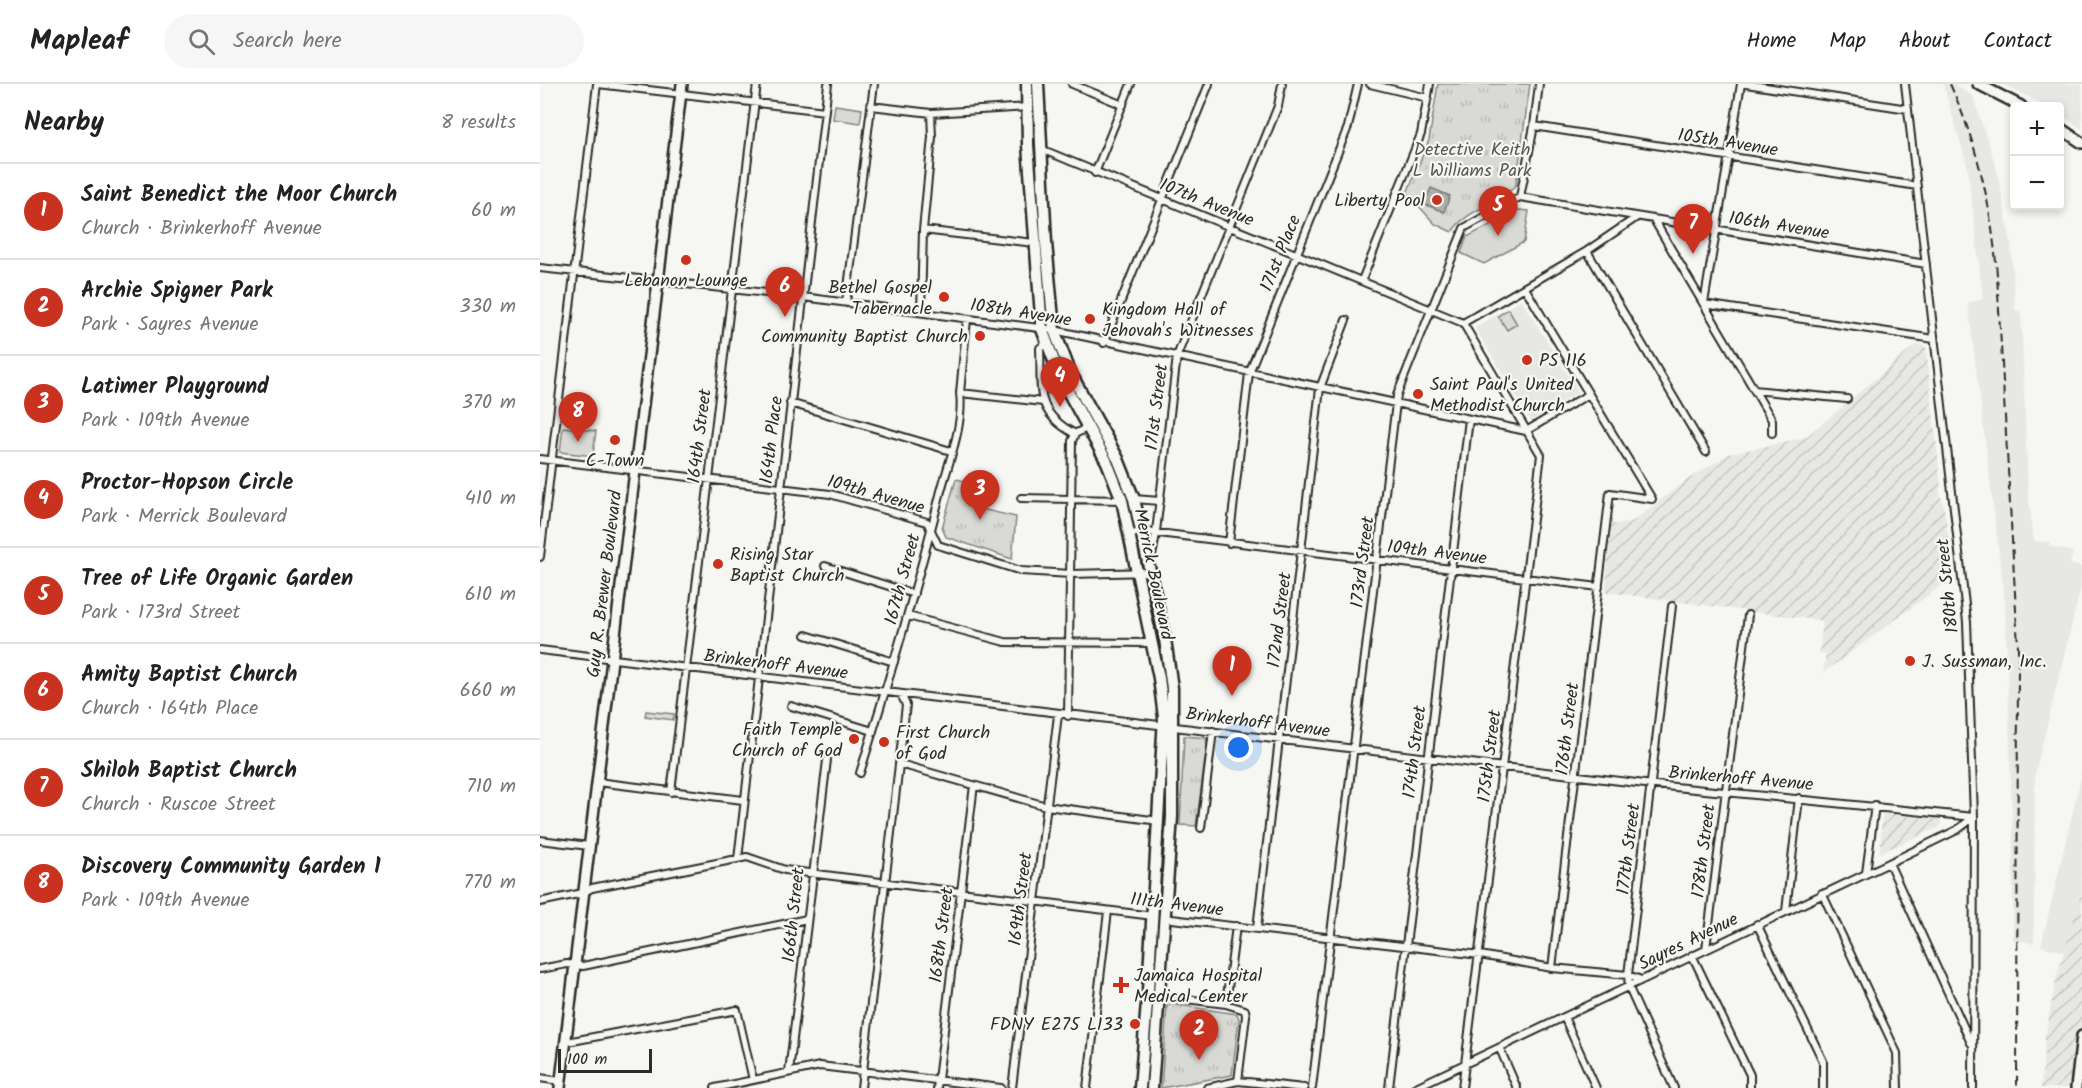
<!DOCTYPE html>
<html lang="en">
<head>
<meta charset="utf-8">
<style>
	:root { --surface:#fff; --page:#f6f6f6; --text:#222; --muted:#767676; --line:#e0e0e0; --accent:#c8321e }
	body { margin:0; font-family:Kalam,sans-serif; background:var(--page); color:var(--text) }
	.controls { position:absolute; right:18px; top:18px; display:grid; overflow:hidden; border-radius:6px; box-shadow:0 3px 9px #0003 }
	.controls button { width:54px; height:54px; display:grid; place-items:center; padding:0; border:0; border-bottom:2px solid var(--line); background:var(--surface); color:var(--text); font:30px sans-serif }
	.scale { position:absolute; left:18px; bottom:15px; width:94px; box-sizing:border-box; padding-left:6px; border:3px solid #2b2b2b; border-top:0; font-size:16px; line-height:21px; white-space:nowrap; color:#2b2b2b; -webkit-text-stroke:4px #f6f6f2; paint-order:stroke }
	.you { position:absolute; left:699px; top:664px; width:21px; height:21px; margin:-15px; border:4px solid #fff; border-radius:50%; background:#1a73e8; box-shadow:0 0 0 9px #1a73e833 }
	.badge { display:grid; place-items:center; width:39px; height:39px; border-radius:50%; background:var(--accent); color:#fff; font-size:20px; font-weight:700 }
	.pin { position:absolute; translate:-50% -50px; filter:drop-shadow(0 2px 3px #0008) }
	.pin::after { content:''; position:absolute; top:32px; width:21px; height:18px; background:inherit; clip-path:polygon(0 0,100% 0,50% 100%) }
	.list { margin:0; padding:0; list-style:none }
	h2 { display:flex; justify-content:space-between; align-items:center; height:78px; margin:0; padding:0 24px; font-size:26px }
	h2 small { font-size:20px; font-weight:400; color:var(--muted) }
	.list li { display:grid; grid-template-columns:39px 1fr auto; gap:18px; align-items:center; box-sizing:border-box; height:96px; padding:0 24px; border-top:2px solid var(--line) }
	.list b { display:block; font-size:22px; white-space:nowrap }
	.list p { margin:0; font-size:20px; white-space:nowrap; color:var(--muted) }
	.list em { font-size:20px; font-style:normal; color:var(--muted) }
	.icon { flex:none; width:33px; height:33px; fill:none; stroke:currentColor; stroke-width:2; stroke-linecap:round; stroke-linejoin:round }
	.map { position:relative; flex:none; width:1542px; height:1004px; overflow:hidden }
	header { display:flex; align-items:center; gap:36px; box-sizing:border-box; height:84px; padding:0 30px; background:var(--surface); border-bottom:2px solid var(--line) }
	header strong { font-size:28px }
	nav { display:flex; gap:33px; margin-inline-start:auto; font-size:21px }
	.search { width:420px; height:54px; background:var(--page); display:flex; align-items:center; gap:15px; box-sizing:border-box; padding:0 21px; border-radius:33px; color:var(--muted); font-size:22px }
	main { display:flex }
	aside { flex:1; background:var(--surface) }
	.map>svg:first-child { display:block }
	.built { fill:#e7e7e3 }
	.industrial { fill:url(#industrial-furrows) }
	.green { fill:#d9d9d5; stroke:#828280; stroke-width:1.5 }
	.park { fill:url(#park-tufts); stroke:#828280; stroke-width:1.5 }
	.water { fill:url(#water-ripples); stroke:#7a7a78; stroke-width:1.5 }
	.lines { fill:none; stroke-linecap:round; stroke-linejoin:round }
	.street-casing { stroke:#2b2b2b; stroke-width:10 }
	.secondary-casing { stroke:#2b2b2b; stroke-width:14 }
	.primary-casing { stroke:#2b2b2b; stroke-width:15 }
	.street { stroke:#f6f6f2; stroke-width:6 }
	.secondary { stroke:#f6f6f2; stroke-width:9 }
	.primary { stroke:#f6f6f2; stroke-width:10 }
	.rail { stroke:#2b2b2b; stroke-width:2; stroke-dasharray:9 4.5; stroke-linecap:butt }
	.poi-dot { fill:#c8321e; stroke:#f6f6f2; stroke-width:2 }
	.labels { text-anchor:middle; stroke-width:4.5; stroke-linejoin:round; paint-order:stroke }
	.street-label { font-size:18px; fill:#2b2b2b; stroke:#f6f6f2 }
	.park-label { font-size:18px; fill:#565656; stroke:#f6f6f2 }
	.poi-label { font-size:18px; fill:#2b2b2b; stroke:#f6f6f2; text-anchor:start }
</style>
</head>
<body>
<header>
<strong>Mapleaf</strong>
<div class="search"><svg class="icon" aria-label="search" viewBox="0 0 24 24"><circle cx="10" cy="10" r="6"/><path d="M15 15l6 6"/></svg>Search here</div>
<nav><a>Home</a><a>Map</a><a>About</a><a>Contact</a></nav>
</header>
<main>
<aside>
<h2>Nearby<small>8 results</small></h2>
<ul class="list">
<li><span class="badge">1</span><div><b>Saint Benedict the Moor Church</b><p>Church · Brinkerhoff Avenue</p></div><em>60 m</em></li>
<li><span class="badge">2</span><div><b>Archie Spigner Park</b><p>Park · Sayres Avenue</p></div><em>330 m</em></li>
<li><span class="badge">3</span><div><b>Latimer Playground</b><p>Park · 109th Avenue</p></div><em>370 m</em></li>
<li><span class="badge">4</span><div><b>Proctor-Hopson Circle</b><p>Park · Merrick Boulevard</p></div><em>410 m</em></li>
<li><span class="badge">5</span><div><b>Tree of Life Organic Garden</b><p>Park · 173rd Street</p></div><em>610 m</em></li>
<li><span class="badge">6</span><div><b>Amity Baptist Church</b><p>Church · 164th Place</p></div><em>660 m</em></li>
<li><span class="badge">7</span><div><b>Shiloh Baptist Church</b><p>Church · Ruscoe Street</p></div><em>710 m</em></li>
<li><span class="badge">8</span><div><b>Discovery Community Garden 1</b><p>Park · 109th Avenue</p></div><em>770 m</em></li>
</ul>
</aside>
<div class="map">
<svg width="1542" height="1004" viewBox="0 0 1542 1004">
	<defs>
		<pattern id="industrial-furrows" width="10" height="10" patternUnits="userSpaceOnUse" patternTransform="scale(1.5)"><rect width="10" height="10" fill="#e7e7e3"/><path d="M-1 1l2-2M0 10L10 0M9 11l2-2" fill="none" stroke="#c6c6c3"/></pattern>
		<pattern id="park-tufts" width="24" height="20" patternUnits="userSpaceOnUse" patternTransform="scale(1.5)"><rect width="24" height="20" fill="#d9d9d5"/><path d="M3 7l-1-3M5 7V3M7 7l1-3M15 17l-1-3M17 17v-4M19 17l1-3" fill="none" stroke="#babab7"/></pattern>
		<pattern id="water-ripples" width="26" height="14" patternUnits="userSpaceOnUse" patternTransform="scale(1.5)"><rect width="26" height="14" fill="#aeaeab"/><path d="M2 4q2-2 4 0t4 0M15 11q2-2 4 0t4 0" fill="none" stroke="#8e8e8b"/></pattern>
	</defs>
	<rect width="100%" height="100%" fill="#f6f6f2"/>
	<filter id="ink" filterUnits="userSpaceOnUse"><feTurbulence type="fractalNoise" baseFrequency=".0167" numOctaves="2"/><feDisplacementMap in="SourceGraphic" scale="12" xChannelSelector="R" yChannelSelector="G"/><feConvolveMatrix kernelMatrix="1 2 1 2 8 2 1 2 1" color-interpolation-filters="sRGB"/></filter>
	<g filter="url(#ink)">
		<!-- built -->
		<path class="built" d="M1403,0H1413L1433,12L1457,86L1471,159L1475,226L1481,228L1488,409L1494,457L1510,458L1509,462L1533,468L1530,480L1542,483V499L1495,690L1494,859L1473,856V762L1465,517L1428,219L1443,215L1428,84Z
			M1463,0H1542V45L1520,30V22H1506Z
			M981,216L1039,308L991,337L935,244Z
			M1542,689V824L1525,868L1501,862Z"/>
		<!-- industrial -->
		<path class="industrial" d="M1377,260L1386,263L1401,403L1399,406L1404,423L1414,497H1407L1283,589L1286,570L1279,569L1283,537L1066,508L1069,441L1093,437L1147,396L1189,370L1266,353Z
			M1342,730L1401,735L1400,743L1340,769Z
			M1542,806V1004H1501L1505,954L1516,895Z"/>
		<!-- green -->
		<path class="green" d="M295,21L322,25L320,39L293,35Z
			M979,126L989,127L984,158L944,180L921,169L927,153Z
			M968,225L977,240L967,246L958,232Z
			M23,343L56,347L53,372L20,368Z
			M106,627L134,630L133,636L105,632Z"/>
		<!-- park -->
		<path class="park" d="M898,0H990L976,101C959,121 926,125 912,148L895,140L867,109L889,56Z
			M416,395L447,402L441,425L476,433L472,475L406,453L402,444Z
			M644,652L666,654L667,661L656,742L640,741Z
			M631,920L697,930L699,935L692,991L621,1004L627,922Z"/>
		<!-- water -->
		<path class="water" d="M891,104L910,112L904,128L884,120Z"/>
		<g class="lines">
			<!-- street casing -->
			<g class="street-casing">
				<path id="street" d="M58,0L285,27
					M532,0L583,21
					M830,0L888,14
					M1206,0L1368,25
					M1365,0L1427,538L1434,733L1433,1004
					M331,22L391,29L489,23
					M994,42L1377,102
					M501,65L923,239
					M555,89L591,0
					M980,113L1386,180
					M1114,136L1232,336V349
					M383,146L494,159
					M1047,167L1166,368
					M0,184L263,213L514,246L986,347
					M822,196L881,50L890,0
					M985,204L1112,415
					M306,219L334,0
					M1164,219L1201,0
					M1164,220L1394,255
					M381,228L383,146L392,53L391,29
					M923,239L1047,167L1097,133
					M507,259L500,264C502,306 493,327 535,350
					M564,259L669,0
					M1214,306L1307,315
					M420,309L503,318
					M250,319L411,367
					M986,347L1049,310
					M0,375L290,410L387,438L398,461L481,487L531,490L611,488
					M481,414L582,416
					M594,415L620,417
					M590,451L602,447L1059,503
					M689,459L709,289L808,43L818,0
					M0,473L57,0
					M608,474L612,472L615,456L637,272L738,22L742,0
					M285,482L374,510
					M1132,522L1088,891L1089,904L1134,1004
					M368,532L465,558L612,559
					M266,551L354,578
					M0,566L1105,700L1434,733
					M251,622L333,647
					M528,632L532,357L535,350L548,343
					M360,680L506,722L619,737
					M320,689C349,596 377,502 401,407C409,377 424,340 420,309L427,235
					M57,698L203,716
					M131,708L217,0
					M661,744L673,647
					M0,756L49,762
					M198,775L288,0
					M1349,779L1431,959
					M1326,789L1335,721
					M1282,809L1357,969L1358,1004
					M0,818L43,809L52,804L207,773L245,786L613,832
					M1246,827L1259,714
					M623,834L940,871L1012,884L1088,891L1101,896
					M1217,840L1283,977V1004
					M696,842L686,920L705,926L706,932L698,997
					M717,844L780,304L806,236
					M1166,865L1208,531
					M1152,871L1210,991V1004
					M1012,884L1070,409L1112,415
					M0,885L27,880L43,882L267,835
					M621,912L686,920
					M1024,933L1056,1004
					M27,958L197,926L213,996
					M960,965L977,1004
					M249,988L287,676
					M0,994L20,997
					M175,1004L280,982L461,1004
					M321,1004L366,621L361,610
					M397,1004L434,701
					M472,1004L518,631
					M547,1004L568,827
					M667,1004L698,997L764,1004
					M772,1004L857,311L924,144L980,113L994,42L999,0
					M849,1004L929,335
					M874,1004L1349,779L1417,746L1434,733
					M922,1004L1001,371L923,239"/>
			</g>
			<!-- secondary casing -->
			<g class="secondary-casing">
				<path id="secondary" d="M1438,0L1481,22
					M1520,44L1542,59
					M20,1004L142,0
					M1536,1004L1542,952"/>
			</g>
			<!-- primary casing -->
			<g class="primary-casing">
				<path id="primary" d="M487,0L488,61L502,245L520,293L567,378L582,416L619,594L624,633L608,907L600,1004
					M498,0L506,159L514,246L531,290L578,375L594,415L625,555L632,604V733L612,1004"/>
			</g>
			<!-- street -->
			<use href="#street" class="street"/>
			<!-- secondary -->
			<use href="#secondary" class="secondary"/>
			<!-- primary -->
			<use href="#primary" class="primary"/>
			<!-- rail -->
			<path class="rail" d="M1410,0C1438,62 1452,124 1457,191L1478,562L1477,1004"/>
		</g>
	</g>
	<!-- markers -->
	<g class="poi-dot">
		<circle cx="897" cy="116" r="6"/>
		<circle cx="146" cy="176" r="6"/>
		<circle cx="404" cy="213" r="6"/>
		<circle cx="550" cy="235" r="6"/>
		<circle cx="440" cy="252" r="6"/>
		<circle cx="987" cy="276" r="6"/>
		<circle cx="878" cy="310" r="6"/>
		<circle cx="75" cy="356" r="6"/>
		<circle cx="178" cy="480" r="6"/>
		<circle cx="1370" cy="577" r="6"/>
		<circle cx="314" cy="655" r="6"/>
		<circle cx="344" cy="658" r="6"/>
		<path d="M578 892h6v6h6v6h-6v6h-6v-6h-6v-6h6z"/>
		<circle cx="595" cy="940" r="6"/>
	</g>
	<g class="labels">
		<!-- street labels -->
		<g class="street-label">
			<text transform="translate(1188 58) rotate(9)" y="6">105th Avenue</text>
			<text transform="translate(667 118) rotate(22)" y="6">107th Avenue</text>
			<text transform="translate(1239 141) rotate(9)" y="6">106th Avenue</text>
			<text transform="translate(740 169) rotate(-68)" y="6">171st Place</text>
			<text transform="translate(481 228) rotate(9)" y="6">108th Avenue</text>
			<text transform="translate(616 323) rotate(-83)" y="6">171st Street</text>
			<text transform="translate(159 352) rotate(-83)" y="6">164th Street</text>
			<text transform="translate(231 356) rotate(-83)" y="6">164th Place</text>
			<text transform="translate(336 410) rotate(16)" y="6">109th Avenue</text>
			<text transform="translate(897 468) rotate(7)" y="6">109th Avenue</text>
			<text transform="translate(822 478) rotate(-83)" y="6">173rd Street</text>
			<text transform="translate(614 490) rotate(78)" y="6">Merrick Boulevard</text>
			<text transform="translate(362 495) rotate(-75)" y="6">167th Street</text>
			<text transform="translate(64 500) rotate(-83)" y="6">Guy R. Brewer Boulevard</text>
			<text transform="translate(1407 502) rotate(-96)" y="6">180th Street</text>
			<text transform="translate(739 536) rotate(-83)" y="6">172nd Street</text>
			<text transform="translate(236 580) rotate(7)" y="6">Brinkerhoff Avenue</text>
			<text transform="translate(718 638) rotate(7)" y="6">Brinkerhoff Avenue</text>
			<text transform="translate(1027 645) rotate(-83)" y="6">176th Street</text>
			<text transform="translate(874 668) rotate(-83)" y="6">174th Street</text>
			<text transform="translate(949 672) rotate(-83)" y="6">175th Street</text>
			<text transform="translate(1201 694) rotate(5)" y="6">Brinkerhoff Avenue</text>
			<text transform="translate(1088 765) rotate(-83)" y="6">177th Street</text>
			<text transform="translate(1163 767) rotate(-83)" y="6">178th Street</text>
			<text transform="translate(480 815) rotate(-83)" y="6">169th Street</text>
			<text transform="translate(637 820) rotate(7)" y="6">111th Avenue</text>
			<text transform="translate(253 831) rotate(-84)" y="6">166th Street</text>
			<text transform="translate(401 851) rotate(-83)" y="6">168th Street</text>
			<text transform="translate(1148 857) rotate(-26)" y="6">Sayres Avenue</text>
		</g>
		<!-- park labels -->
		<g class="park-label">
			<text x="932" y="71">Detective Keith<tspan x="932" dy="21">L Williams Park</tspan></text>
		</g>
		<!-- poi labels -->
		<g class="poi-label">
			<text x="885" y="122" text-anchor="end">Liberty Pool</text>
			<text x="146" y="202" text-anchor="middle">Lebanon Lounge</text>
			<text x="392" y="209" text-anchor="end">Bethel Gospel<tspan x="392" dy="21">Tabernacle</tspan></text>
			<text x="562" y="231">Kingdom Hall of<tspan x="562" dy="21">Jehovah's Witnesses</tspan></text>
			<text x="428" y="258" text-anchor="end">Community Baptist Church</text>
			<text x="999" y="282">PS 116</text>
			<text x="890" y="306">Saint Paul's United<tspan x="890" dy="21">Methodist Church</tspan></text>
			<text x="75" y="382" text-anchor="middle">C-Town</text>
			<text x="190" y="476">Rising Star<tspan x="190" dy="21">Baptist Church</tspan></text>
			<text x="1382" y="583">J. Sussman, Inc.</text>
			<text x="302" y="651" text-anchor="end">Faith Temple<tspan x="302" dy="21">Church of God</tspan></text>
			<text x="356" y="654">First Church<tspan x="356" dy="21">of God</tspan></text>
			<text x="594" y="897">Jamaica Hospital<tspan x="594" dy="21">Medical Center</tspan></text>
			<text x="583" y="946" text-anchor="end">FDNY E275 L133</text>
		</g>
	</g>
</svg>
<div class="controls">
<button>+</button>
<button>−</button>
</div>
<div class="scale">100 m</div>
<div class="you"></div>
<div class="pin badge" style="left:692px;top:612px">1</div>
<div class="pin badge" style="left:659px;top:976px">2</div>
<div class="pin badge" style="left:440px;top:436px">3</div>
<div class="pin badge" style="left:520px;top:323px">4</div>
<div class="pin badge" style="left:958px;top:152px">5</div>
<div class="pin badge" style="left:245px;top:233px">6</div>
<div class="pin badge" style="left:1153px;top:170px">7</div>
<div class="pin badge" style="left:38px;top:358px">8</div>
</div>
</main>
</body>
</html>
